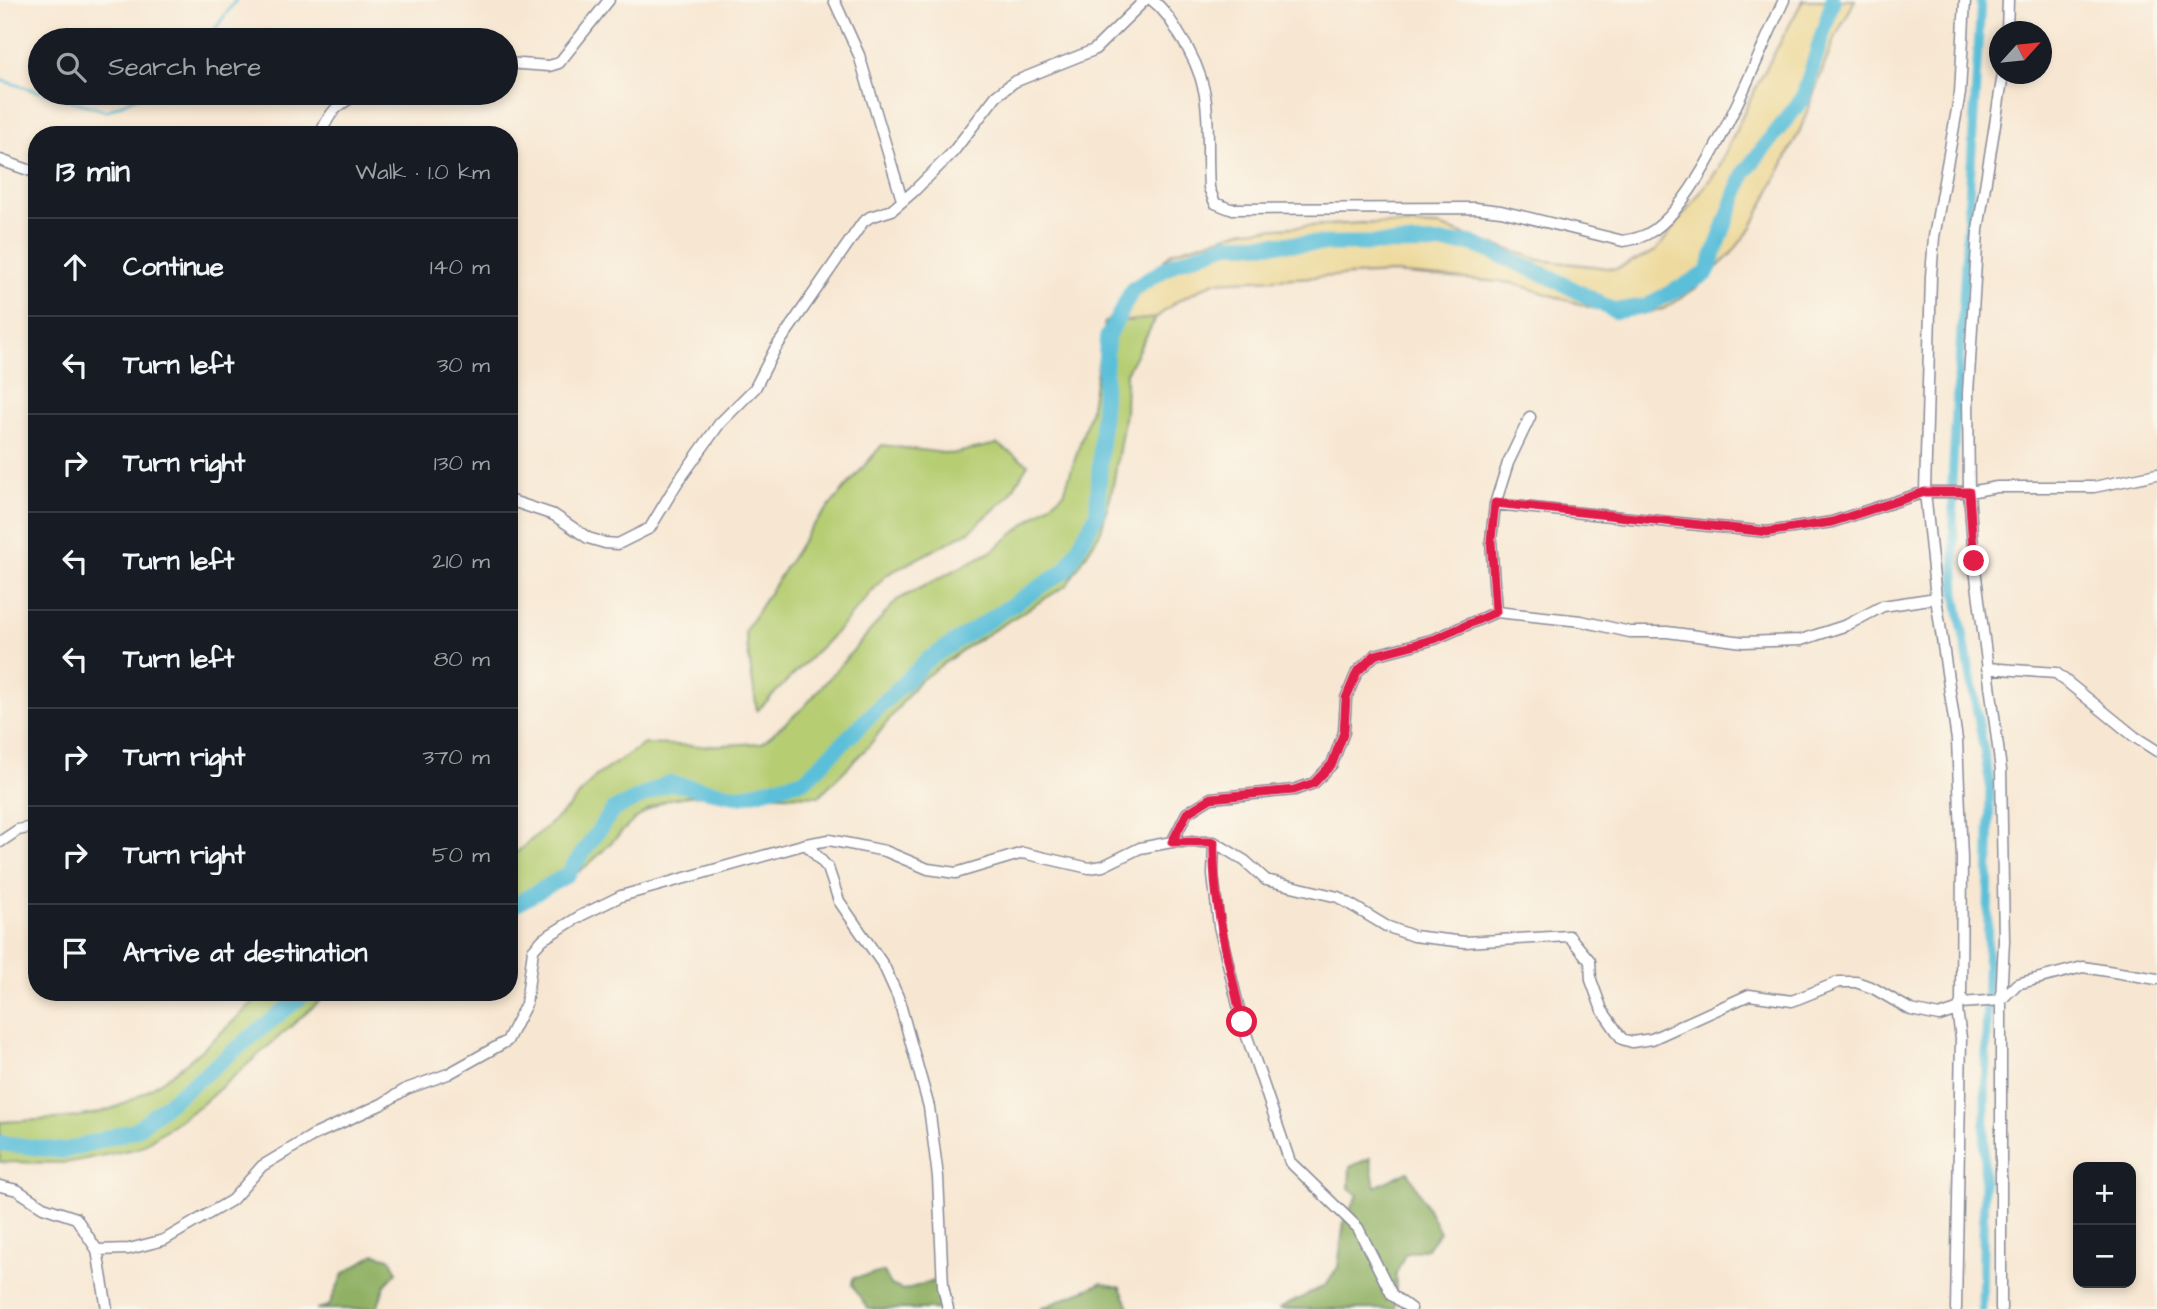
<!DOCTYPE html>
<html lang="en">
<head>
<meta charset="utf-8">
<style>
	:root { --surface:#171b24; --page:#20242c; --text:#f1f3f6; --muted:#9ea1a6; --line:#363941 }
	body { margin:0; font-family:"Architects Daughter",sans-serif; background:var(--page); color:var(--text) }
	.controls { position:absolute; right:21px; bottom:21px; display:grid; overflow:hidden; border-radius:14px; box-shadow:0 4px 10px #0003 }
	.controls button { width:63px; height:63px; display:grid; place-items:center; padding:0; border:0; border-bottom:2px solid var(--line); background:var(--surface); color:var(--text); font:35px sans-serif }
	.compass { position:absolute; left:1989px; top:21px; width:63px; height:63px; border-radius:50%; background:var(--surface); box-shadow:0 4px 10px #0003; rotate:63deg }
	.stop { position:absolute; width:21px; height:21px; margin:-16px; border:5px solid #e11d48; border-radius:50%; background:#fff }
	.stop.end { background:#e11d48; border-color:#fff; box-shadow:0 2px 7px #0008 }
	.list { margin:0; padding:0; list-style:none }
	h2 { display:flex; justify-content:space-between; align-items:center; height:91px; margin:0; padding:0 28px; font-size:30px }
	h2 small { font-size:23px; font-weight:400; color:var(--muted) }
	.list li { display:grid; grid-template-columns:46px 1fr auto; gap:21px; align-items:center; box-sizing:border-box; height:98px; padding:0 28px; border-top:2px solid var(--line) }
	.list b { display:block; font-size:26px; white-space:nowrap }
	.list em { font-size:23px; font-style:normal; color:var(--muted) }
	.icon { flex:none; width:38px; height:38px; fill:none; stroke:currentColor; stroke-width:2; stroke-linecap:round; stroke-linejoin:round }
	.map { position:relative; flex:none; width:2157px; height:1309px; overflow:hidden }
	.search { position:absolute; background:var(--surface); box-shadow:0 4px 10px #0003; left:28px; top:28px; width:490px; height:77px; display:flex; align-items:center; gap:18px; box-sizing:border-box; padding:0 24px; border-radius:38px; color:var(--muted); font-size:26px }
	.panel { position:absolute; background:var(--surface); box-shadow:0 4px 10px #0003; left:28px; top:126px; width:490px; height:875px; border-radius:28px }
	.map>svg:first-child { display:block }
	.green { fill:#b6cd72; stroke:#687e68; stroke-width:2 }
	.forest { fill:#90b064; stroke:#567061; stroke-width:2 }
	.sand { fill:#eeda9e; stroke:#84847e; stroke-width:2 }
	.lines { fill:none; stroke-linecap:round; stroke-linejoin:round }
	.stream { stroke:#5bbfd9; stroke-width:2.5 }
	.canal { stroke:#5bbfd9; stroke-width:9 }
	.river { stroke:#5bbfd9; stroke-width:16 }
	.minor-casing { stroke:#898b98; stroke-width:13 }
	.minor { stroke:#fff; stroke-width:10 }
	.route { stroke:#e11d48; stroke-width:9 }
</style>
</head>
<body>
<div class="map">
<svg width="2157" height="1309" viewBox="0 0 2157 1309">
	<rect width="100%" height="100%" fill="#fbf7ec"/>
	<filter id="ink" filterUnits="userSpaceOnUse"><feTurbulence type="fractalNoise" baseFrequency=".0143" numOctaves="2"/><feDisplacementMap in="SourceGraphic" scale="14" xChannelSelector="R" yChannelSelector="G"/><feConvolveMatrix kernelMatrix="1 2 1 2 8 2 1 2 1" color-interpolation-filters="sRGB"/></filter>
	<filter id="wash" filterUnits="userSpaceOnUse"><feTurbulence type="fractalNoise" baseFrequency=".00686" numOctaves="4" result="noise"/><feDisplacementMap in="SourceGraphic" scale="28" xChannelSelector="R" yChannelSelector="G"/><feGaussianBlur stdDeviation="1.57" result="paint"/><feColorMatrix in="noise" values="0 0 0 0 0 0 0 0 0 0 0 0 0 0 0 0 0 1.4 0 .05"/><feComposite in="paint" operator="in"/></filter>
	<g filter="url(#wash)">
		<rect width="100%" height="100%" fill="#f7e7d2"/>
		<!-- green -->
		<path class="green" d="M1156,318L1126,373L1125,413L1113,486L1101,531L1067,585L968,646L918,682L868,747L819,796C785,796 692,790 665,801C633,814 615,841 591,862C565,884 540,899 509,912V859L567,809L596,776L644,744L701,746L762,743L804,707L897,600L992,551L1064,493L1090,412L1105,323Z
			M997,444L1028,464L1009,496L970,531L886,575L840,628L757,711L745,631L810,529L882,445L951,454Z
			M263,992H330L201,1105L139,1148L66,1163L0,1162V1122C38,1119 81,1121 116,1107C164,1088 227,1029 263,992Z"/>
		<!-- forest -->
		<path class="forest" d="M1370,1158L1375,1187L1408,1171L1440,1232L1427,1248L1405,1254L1396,1274L1395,1309H1279L1326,1285L1338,1267L1344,1221L1358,1195L1349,1188L1350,1167Z
			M375,1254L390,1258L397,1272L385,1285L377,1309H316L329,1306L343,1274Z
			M884,1272L891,1285L903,1290L938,1280L946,1309H868L852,1285L853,1278Z
			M1101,1283L1120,1287L1130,1309H1040Z"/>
		<!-- sand -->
		<path class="sand" d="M1803,0H1855L1834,40L1800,130L1752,227L1731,254L1695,289L1663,309L1637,315L1592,308L1512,283L1393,273L1214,282L1174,303L1156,318L1105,323L1172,252L1244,230L1362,223L1439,226L1540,260L1616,269L1656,251L1718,169L1754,91Z"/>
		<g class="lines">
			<!-- stream -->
			<path class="stream" d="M207,40L236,0
				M0,80L40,92
				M44,93L107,111L145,93"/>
			<!-- canal -->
			<path class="canal" d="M1981,0L1952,480L1956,594L1990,785L1982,1309"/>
			<!-- river -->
			<path class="river" d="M509,908L567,875L613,810L669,783L740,796L805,780L927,660L1066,570L1097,514L1107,338L1133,289L1175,263L1228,244L1471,243L1550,277L1615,311L1646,306L1707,273L1744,173L1803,98L1833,0
				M0,1143L64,1151L135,1130L307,992"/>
		</g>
	</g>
	<g filter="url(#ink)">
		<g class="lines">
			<!-- minor casing -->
			<g class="minor-casing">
				<path id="minor" d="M834,0L859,55L902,200
					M1152,0C1164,9 1171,21 1179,34C1217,91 1205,124 1209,188L1215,203L1230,209L1475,208L1501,211L1623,241C1635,239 1644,237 1654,230C1705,194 1756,59 1784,0
					M2007,32L2008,0
					M506,63L549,66L559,63L609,0
					M320,135C330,111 338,103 362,93
					M0,160L37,173
					M509,500L554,515L588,538L605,543L618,544L650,528L677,483L720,423L755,388L775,349L863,222L870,217L892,210L913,192L953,152L996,96L1014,82L1094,50L1145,0
					M1495,504L1508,463L1530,417
					M1496,612L1581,621L1630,632H1667L1743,642L1801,640L1847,625L1883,606L1936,598
					M1987,668L2056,673L2135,737L2157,751
					M0,842L18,830L37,826
					M1172,842L1187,813L1211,798L1294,790L1314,783L1332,764L1344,732L1346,698L1357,672L1375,655L1435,639L1496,612L1491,540L1495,504L1767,532L1832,522L1925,492H1969L1997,487H2094L2157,474
					M1214,842L1213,875L1219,926L1242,1022L1290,1162L1358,1228L1392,1295L1411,1309
					M806,844L828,868L839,901L884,966L898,997L929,1107L938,1177L943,1286L948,1309
					M1961,1003L2001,1000L2017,984L2083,967L2157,979
					M0,1186L17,1190L43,1207L76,1218L97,1250L129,1249L164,1240L232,1200L262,1166L312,1136L382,1104L406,1089L448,1074L507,1041L526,1004L533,950L543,939L582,915L621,896L806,844L829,840L855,845L885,851L928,869L956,873L1023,853L1089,868L1103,866L1140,848L1172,842H1214L1245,861L1266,880L1338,897L1386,926L1413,936L1465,942L1569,936L1590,961L1591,980L1602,1010L1622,1039L1632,1042L1652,1039L1749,995L1792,1001L1839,982H1856L1873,988L1911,1010L1939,1016L1957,1010
					M97,1250L107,1309
					M1956,1309L1961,1038L1957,1010L1961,1003L1962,858L1957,740L1936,598L1925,492L1931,276L1934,237L1960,93L1965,0
					M2001,1309V1000L2004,941L2001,770L1974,561L1969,492L1968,393L1978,230L2003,74"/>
			</g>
			<!-- minor -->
			<use href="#minor" class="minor"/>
		</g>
	</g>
	<g class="lines" filter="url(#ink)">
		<!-- route -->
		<path class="route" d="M1242,1022C1229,961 1212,904 1214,842H1172L1187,813L1211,798L1294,790L1314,783L1332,764L1344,732L1346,698L1357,672L1375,655L1435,639L1496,612L1491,540L1495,503L1767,532L1832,522L1925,492H1969L1974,561"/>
	</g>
</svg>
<div class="controls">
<button>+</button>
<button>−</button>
</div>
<svg class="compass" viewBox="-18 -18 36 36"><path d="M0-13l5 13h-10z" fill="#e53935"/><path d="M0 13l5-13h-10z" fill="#9ea1a6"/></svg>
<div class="stop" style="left:1242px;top:1022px"></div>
<div class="stop end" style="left:1974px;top:561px"></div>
<div class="search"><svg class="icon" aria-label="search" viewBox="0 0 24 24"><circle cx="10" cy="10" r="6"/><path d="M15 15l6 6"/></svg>Search here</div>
<section class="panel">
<h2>13 min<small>Walk · 1.0 km</small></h2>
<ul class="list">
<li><svg class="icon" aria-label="ahead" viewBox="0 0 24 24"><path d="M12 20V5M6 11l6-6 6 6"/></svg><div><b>Continue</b></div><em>140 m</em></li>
<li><svg class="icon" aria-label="left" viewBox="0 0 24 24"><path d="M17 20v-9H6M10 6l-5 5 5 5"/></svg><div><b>Turn left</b></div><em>30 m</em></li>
<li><svg class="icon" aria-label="right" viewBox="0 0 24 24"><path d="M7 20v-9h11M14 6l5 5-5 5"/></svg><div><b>Turn right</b></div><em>130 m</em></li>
<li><svg class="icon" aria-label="left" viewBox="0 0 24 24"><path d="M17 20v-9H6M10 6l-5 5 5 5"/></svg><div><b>Turn left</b></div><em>210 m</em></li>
<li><svg class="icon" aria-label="left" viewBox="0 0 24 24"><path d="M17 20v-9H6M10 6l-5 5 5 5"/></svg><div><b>Turn left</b></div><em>80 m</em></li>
<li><svg class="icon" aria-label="right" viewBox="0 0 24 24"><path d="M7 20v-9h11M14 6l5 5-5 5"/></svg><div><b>Turn right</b></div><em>370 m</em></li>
<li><svg class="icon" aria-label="right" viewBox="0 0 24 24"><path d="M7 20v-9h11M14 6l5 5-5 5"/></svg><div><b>Turn right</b></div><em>50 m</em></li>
<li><svg class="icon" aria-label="arrive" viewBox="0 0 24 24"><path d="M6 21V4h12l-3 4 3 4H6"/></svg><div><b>Arrive at destination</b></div></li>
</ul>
</section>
</div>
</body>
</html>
